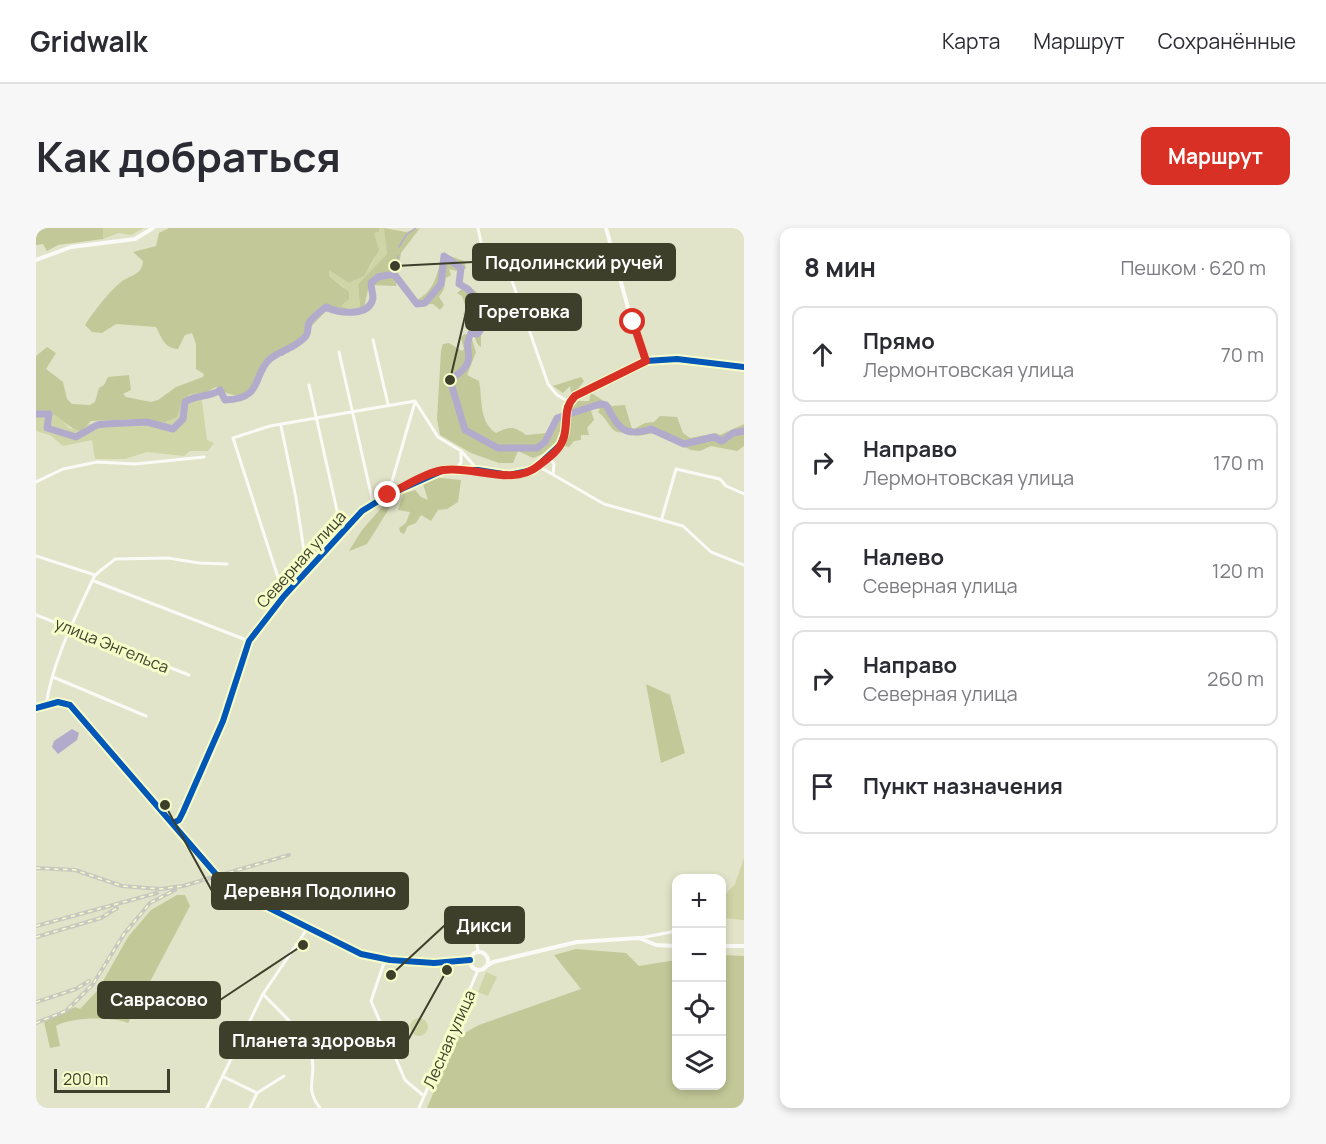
<!DOCTYPE html>
<html lang="ru">
<head>
<meta charset="utf-8">
<style>
	:root { --surface:#fff; --page:#f7f7f7; --text:#2b2b33; --muted:#7c7c81; --line:#e1e1e2; --accent:#d93025 }
	body { margin:0; font-family:Manrope,sans-serif; background:var(--page); color:var(--text) }
	.controls { position:absolute; right:18px; bottom:18px; display:grid; overflow:hidden; border-radius:12px; box-shadow:0 3px 9px #0003 }
	.controls button { width:54px; height:54px; display:grid; place-items:center; padding:0; border:0; border-bottom:2px solid var(--line); background:var(--surface); color:var(--text); font:30px sans-serif }
	.scale { position:absolute; left:18px; bottom:15px; width:116px; box-sizing:border-box; padding-left:6px; border:3px solid #3d3f2a; border-top:0; font-size:16px; line-height:21px; white-space:nowrap; color:#3d3f2a; -webkit-text-stroke:4px #f7fdc9; paint-order:stroke }
	.stop { position:absolute; width:18px; height:18px; margin:-14px; border:4px solid #d93025; border-radius:50%; background:#fff }
	.stop.end { background:#d93025; border-color:#fff; box-shadow:0 2px 6px #0008 }
	.list { margin:0; padding:0; list-style:none }
	h2 { display:flex; justify-content:space-between; align-items:center; height:78px; margin:0; padding:0 24px; font-size:26px }
	h2 small { font-size:20px; font-weight:400; color:var(--muted) }
	.list li { display:grid; grid-template-columns:39px 1fr auto; gap:18px; align-items:center; box-sizing:border-box; height:96px; margin:0 12px 12px; padding:0 12px; border:2px solid var(--line); border-radius:12px }
	.list b { display:block; font-size:22px; white-space:nowrap }
	.list p { margin:0; font-size:20px; white-space:nowrap; color:var(--muted) }
	.list em { font-size:20px; font-style:normal; color:var(--muted) }
	.icon { flex:none; width:33px; height:33px; fill:none; stroke:currentColor; stroke-width:2; stroke-linecap:round; stroke-linejoin:round }
	.map { position:relative; flex:none; width:708px; height:880px; overflow:hidden; border-radius:12px }
	header { display:flex; align-items:center; gap:36px; box-sizing:border-box; height:84px; padding:0 30px; background:var(--surface); border-bottom:2px solid var(--line) }
	header strong { font-size:28px }
	nav { display:flex; gap:33px; margin-inline-start:auto; font-size:21px }
	.intro { display:flex; align-items:center; justify-content:space-between; box-sizing:border-box; height:144px; padding:0 36px }
	h1 { margin:0; font-size:42px }
	.button { padding:15px 27px; border-radius:12px; background:var(--accent); color:#fff; font-size:21px; font-weight:700 }
	main { display:flex; gap:36px; padding:0 36px }
	aside { flex:1; background:var(--surface); border-radius:12px; box-shadow:0 3px 9px #0003 }
	.map>svg:first-child { display:block }
	.green { fill:#d0d5a8 }
	.forest { fill:#c3c898 }
	.water { fill:#b2abcc }
	.lines { fill:none; stroke-linecap:round; stroke-linejoin:round }
	.stream { stroke:#b2abcc; stroke-width:1.5 }
	.river { stroke:#b2abcc; stroke-width:7 }
	.minor { stroke:#fafbf7; stroke-width:3 }
	.tertiary { stroke:#fafbf7; stroke-width:4 }
	.rail-casing { stroke:#c8c8c0; stroke-width:4 }
	.rail { stroke:#f7fdc9; stroke-width:1.5; stroke-dasharray:4.5; stroke-linecap:butt }
	.cycleway-casing { stroke:#f7fdc9; stroke-width:10 }
	.cycleway { stroke:#0057b8; stroke-width:6 }
	.route { stroke:#d93025; stroke-width:8 }
	.labels { text-anchor:middle; stroke-width:6; stroke-linejoin:round; paint-order:stroke }
	.street-label { font-size:16px; fill:#3d3f2a; stroke:#f7fdc9 }
	.leader { fill:none; stroke:#3d3f2a; stroke-width:2 }
	.callout-dot { fill:#3d3f2a; stroke:#f7fdc9; stroke-width:2 }
	.callout { fill:#3d3f2a; stroke:#3d3f2a; stroke-width:2 }
	.callout-label { font-size:18px; text-anchor:middle; font-weight:bold; fill:#fff }
</style>
</head>
<body>
<header>
<strong>Gridwalk</strong>
<nav><a>Карта</a><a>Маршрут</a><a>Сохранённые</a></nav>
</header>
<div class="intro"><h1>Как добраться</h1><a class="button">Маршрут</a></div>
<main>
<div class="map">
<svg width="708" height="880" viewBox="0 0 708 880">
	<rect width="100%" height="100%" fill="#e1e4c8"/>
	<!-- green -->
	<path class="green" d="M67,0H108L95,7L83,5L67,11Z
		M343,0H348L350,3L352,26L322,56L324,79L307,81L305,77L309,75L308,59L293,48V41L313,55C331,50 349,23 337,5L343,4Z
		M154,166H165L171,212L178,215L172,223H154L148,228L111,224L89,231H59L56,212L27,218L14,207L0,203V184C14,179 25,191 34,201C69,189 105,197 141,188L146,174Z
		M708,630V692L686,690V670L699,656Z
		M450,744L461,749L452,768L442,764Z
		M374 799a9 9 0 1 1 18 0a9 9 0 1 1-18 0Z"/>
	<!-- forest -->
	<path class="forest" d="M0,0H67V11L22,17L11,23L7,16L0,17Z
		M133,0H343V4L338,5L343,22L328,48L313,55L293,42V48L313,64V71L305,78L312,81L324,79L322,56L351,26L348,0L370,4L384,0L365,25L360,58L333,57L328,80L319,83L289,84L247,128L237,127C219,151 213,182 180,159L169,165L154,166L146,174L141,189L129,194L102,191L55,193L45,203C28,200 18,177 0,184V128L11,119L20,125L10,141L27,154L31,171L36,176L54,177L59,174L63,160L68,157L72,149L93,147L95,162L87,166L90,169L115,174L122,172L140,159L167,149L168,146L160,141V116L156,105L149,107L142,121C128,120 126,110 120,99L80,96L66,105L56,104L49,97C58,83 72,65 84,55C93,47 106,48 107,33L97,24L120,18L123,5Z
		M406,25L428,33L430,40L425,44L413,41L415,47L410,50L408,61L403,69L408,77L404,82L397,76L383,77L378,73C399,65 402,44 406,25Z
		M429,58C444,62 446,72 450,84L445,91V119C436,114 441,98 427,86L430,80L426,68L421,65Z
		M428,106L435,108L440,124L431,147L443,153C447,171 442,193 460,205C474,198 478,198 490,207L511,205C514,198 521,190 529,192C526,213 516,223 497,230L482,223L477,235H463L435,225L404,207L401,191L405,123L407,116L413,115L426,123L428,121L425,110Z
		M545,149L548,153L539,165L535,164L534,158L527,165L517,158Z
		M555,165L576,178L589,177L596,201C574,212 576,194 562,184L564,181L557,180L555,183L558,192L551,200L553,207H545V212L538,213L533,219L529,218L537,177L542,173H553Z
		M624,188L641,189L647,205L654,210L680,205L684,207L708,196V218L701,223L675,218L664,223L655,222L619,205L601,208L597,206L598,201L609,195L618,194Z
		M395,249L425,252L422,274L411,281L402,282L395,293L385,287L380,295L372,298L368,306L364,304L363,300L370,295L374,284L362,282L367,266L379,262L385,269L392,272L387,256Z
		M347,278L354,279L331,316L313,323L326,302Z
		M610,456L634,467L649,525L625,535Z
		M141,667H149L154,678L92,795C77,788 33,789 20,798L24,818L14,820L8,794L39,779L44,781L62,762L92,709L115,682Z
		M540,721L590,725L603,738L640,732V858H686V727L708,728V880H391L421,809L443,797L545,761L518,727Z"/>
	<!-- water -->
	<path class="water" d="M36,501L43,505L41,512L22,526L16,519L18,513Z"/>
	<g class="lines">
		<!-- stream -->
		<path class="stream" d="M363,19L370,7L380,0
			M358,46L362,28"/>
		<!-- river -->
		<path class="river" d="M0,186H13L11,200L40,209L61,197L68,196L111,194L137,201L147,191L149,174C161,166 173,170 184,162L189,172C228,171 216,147 234,131C245,122 260,120 270,108C273,104 271,100 273,95C276,89 285,83 290,79C302,85 333,90 337,70C337,66 335,60 335,55L342,49L358,46L381,76L389,75L405,56L408,28L425,40L423,56L432,61L448,82L441,95L444,103L441,106L435,105C424,126 447,130 414,152L429,202L462,220H501L509,214L521,190L564,176L570,177C583,200 587,210 615,201L648,216L678,209L686,213L697,205L708,203"/>
		<!-- minor -->
		<path class="minor" d="M442,0L447,24L475,50L512,156L521,167L533,174
			M704,0L708,6
			M337,112L352,176
			M303,124L337,275
			M273,157L306,305
			M245,198L260,270L271,343
			M426,224L442,242
			M513,229L518,236L517,246
			M502,238L568,276L647,298L675,324L708,337
			M0,254L27,241L61,234L99,236L168,229
			M352,267L379,174
			M626,290L640,241L684,251L690,258L708,266
			M0,328L59,347
			M58,353L213,413
			M248,368L197,210L234,198L379,173L402,209L425,223V235L419,241
			M0,387L153,447
			M17,449L110,488
			M10,477C17,432 39,390 58,349C61,344 74,336 79,331L132,330L163,335L191,336
			M440,709L442,723
			M604,710L640,703
			M349,732L335,773L369,852L388,868
			M227,766C243,783 267,803 275,826C282,847 267,859 284,880
			M188,849L221,865
			M171,880L227,766L271,701
			M214,880L221,865L248,848
			M383,880L442,742"/>
		<!-- tertiary -->
		<path class="tertiary" d="M570,0L594,87L610,133
			M0,32L35,19L99,11L117,0
			M0,480L22,474L34,477L191,659L325,726L354,732L398,735L434,732
			M137,595L143,592L147,584L187,493L213,413L248,368L326,283L352,267L408,242H442L473,247L497,242L524,217L529,204L531,179L539,168L610,133L641,131L708,139
			M686,718H708
			M434 733a9 9 0 1 1 18 0a9 9 0 1 1-18 0Z
			M449,739L457,734L541,714L603,710L620,717L640,718"/>
		<!-- rail casing -->
		<g class="rail-casing">
			<path id="rail" d="M0,640L39,642L86,658L124,661L147,658L253,627
				M0,698L121,665
				M0,709L65,690L81,680
				M0,774L40,761L53,753
				M0,795L30,783L57,756L88,706L114,675L139,662"/>
		</g>
		<!-- rail -->
		<use href="#rail" class="rail"/>
		<!-- cycleway casing -->
		<g class="cycleway-casing">
			<path id="cycleway" d="M0,480L22,474L34,477L191,659L325,726L354,732L398,735L434,732
				M137,595L143,592L147,584L187,493L213,413L248,368L326,283L352,267L408,242H442L473,247L497,242L524,217L529,204L531,179L539,168L610,133L641,131L708,139"/>
		</g>
		<!-- cycleway -->
		<use href="#cycleway" class="cycleway"/>
	</g>
	<g class="lines">
		<!-- route -->
		<path class="route" d="M352,267C369,258 387,246 407,242C436,237 477,259 502,238C511,231 523,223 527,212C533,196 526,181 539,168L610,133L597,94"/>
	</g>
	<g class="labels">
		<!-- street labels -->
		<g class="street-label">
			<text transform="translate(265 331) rotate(-48)" y="6">Северная улица</text>
			<text transform="translate(76 417) rotate(22)" y="6">улица Энгельса</text>
			<text transform="translate(413 811) rotate(-66)" y="6">Лесная улица</text>
		</g>
	</g>
	<!-- callouts -->
	<path class="leader" d="M359 38L437 34M414 152L430 84M129 577L176 663M355 747L409 697M267 717L184 772M411 742L372 812"/>
	<g class="callout-dot">
		<circle cx="359" cy="38" r="6"/>
		<circle cx="414" cy="152" r="6"/>
		<circle cx="129" cy="577" r="6"/>
		<circle cx="355" cy="747" r="6"/>
		<circle cx="267" cy="717" r="6"/>
		<circle cx="411" cy="742" r="6"/>
	</g>
	<g class="callout">
		<rect x="437" y="16" width="202" height="36" rx="6"/>
		<rect x="430" y="66" width="115" height="36" rx="6"/>
		<rect x="176" y="645" width="196" height="36" rx="6"/>
		<rect x="409" y="679" width="79" height="36" rx="6"/>
		<rect x="62" y="754" width="122" height="36" rx="6"/>
		<rect x="184" y="794" width="188" height="36" rx="6"/>
	</g>
	<g class="callout-label">
		<text x="538" y="41">Подолинский ручей</text>
		<text x="488" y="90">Горетовка</text>
		<text x="274" y="669">Деревня Подолино</text>
		<text x="448" y="704">Дикси</text>
		<text x="123" y="778">Саврасово</text>
		<text x="278" y="819">Планета здоровья</text>
	</g>
</svg>
<div class="controls">
<button>+</button>
<button>−</button>
<button><svg class="icon" aria-label="locate" viewBox="0 0 24 24"><circle cx="12" cy="12" r="6"/><path d="M12 2v4M12 18v4M2 12h4M18 12h4"/></svg></button>
<button><svg class="icon" aria-label="layers" viewBox="0 0 24 24"><path d="M12 4l9 5-9 5-9-5zM3 14l9 5 9-5"/></svg></button>
</div>
<div class="scale">200 m</div>
<div class="stop" style="left:597px;top:94px"></div>
<div class="stop end" style="left:352px;top:267px"></div>
</div>
<aside>
<h2>8 мин<small>Пешком · 620 m</small></h2>
<ul class="list">
<li><svg class="icon" aria-label="ahead" viewBox="0 0 24 24"><path d="M12 20V5M6 11l6-6 6 6"/></svg><div><b>Прямо</b><p>Лермонтовская улица</p></div><em>70 m</em></li>
<li><svg class="icon" aria-label="right" viewBox="0 0 24 24"><path d="M7 20v-9h11M14 6l5 5-5 5"/></svg><div><b>Направо</b><p>Лермонтовская улица</p></div><em>170 m</em></li>
<li><svg class="icon" aria-label="left" viewBox="0 0 24 24"><path d="M17 20v-9H6M10 6l-5 5 5 5"/></svg><div><b>Налево</b><p>Северная улица</p></div><em>120 m</em></li>
<li><svg class="icon" aria-label="right" viewBox="0 0 24 24"><path d="M7 20v-9h11M14 6l5 5-5 5"/></svg><div><b>Направо</b><p>Северная улица</p></div><em>260 m</em></li>
<li><svg class="icon" aria-label="arrive" viewBox="0 0 24 24"><path d="M6 21V4h12l-3 4 3 4H6"/></svg><div><b>Пункт назначения</b></div></li>
</ul>
</aside>
</main>
</body>
</html>
